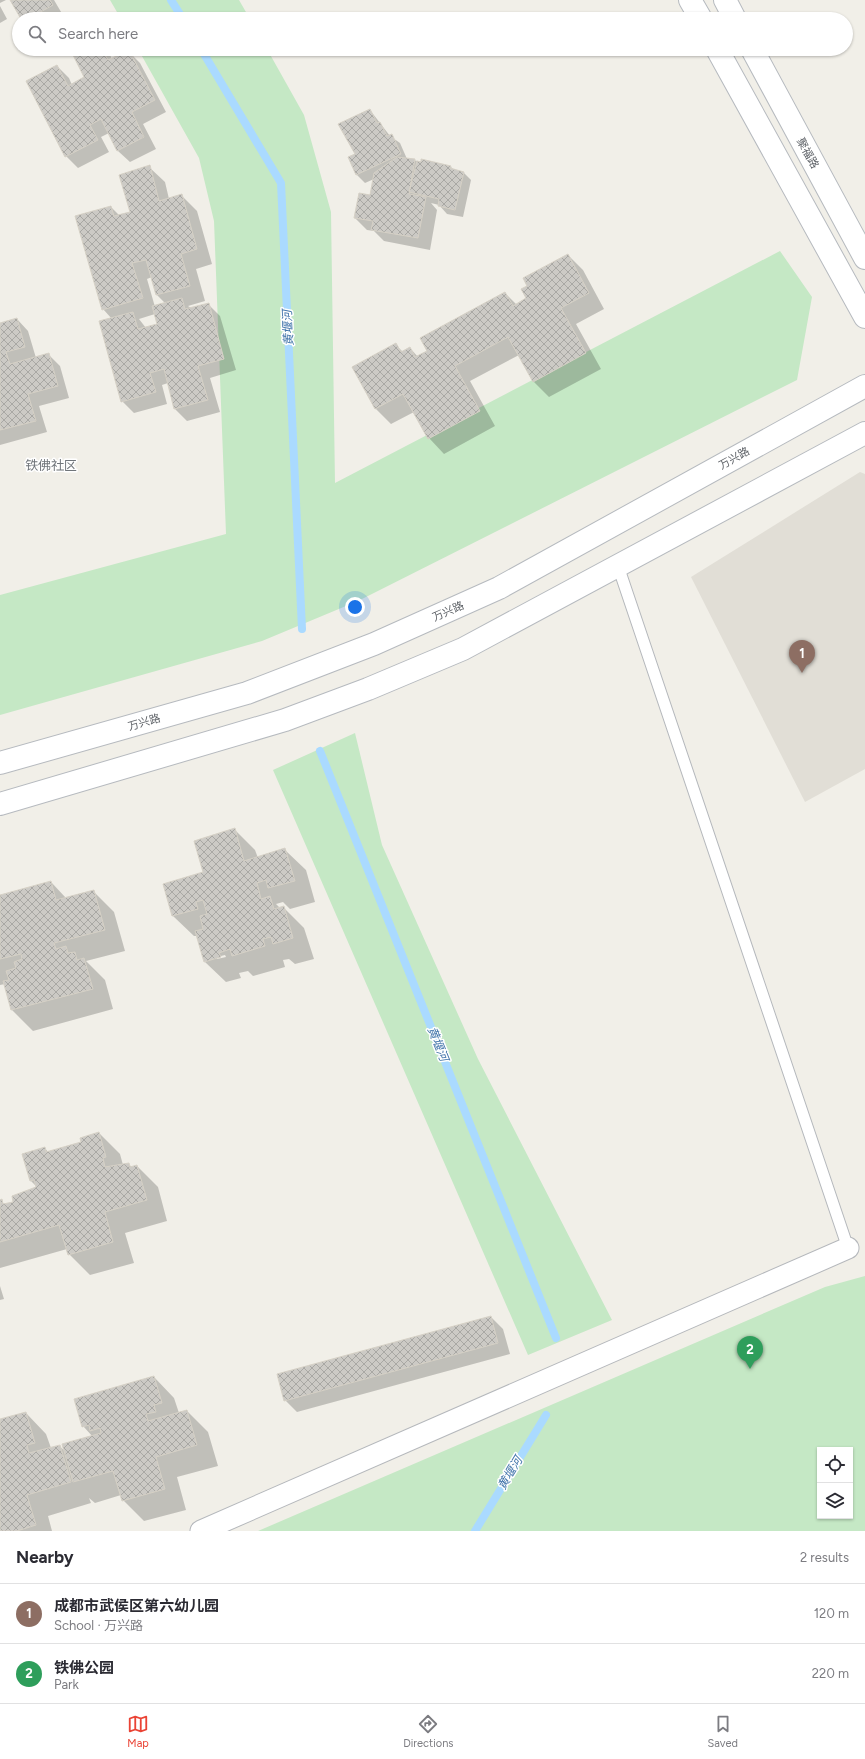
<!DOCTYPE html>
<html lang="en">
<head>
<meta charset="utf-8">
<style>
	:root { --surface:#fff; --page:#f2f2f3; --text:#2b2b33; --muted:#7c7c81; --line:#e1e1e2; --accent:#ea4335 }
	body { margin:0; font-family:Figtree,"Noto Sans SC",sans-serif; background:var(--page); color:var(--text) }
	.controls { position:absolute; right:12px; bottom:12px; display:grid; overflow:hidden; border-radius:0px; box-shadow:0 1px 3px #0004 }
	.controls button { width:36px; height:36px; display:grid; place-items:center; padding:0; border:0; border-bottom:1px solid var(--line); background:var(--surface); color:var(--text); font:20px sans-serif }
	.you { position:absolute; left:355px; top:607px; width:14px; height:14px; margin:-10px; border:3px solid #fff; border-radius:50%; background:#1a73e8; box-shadow:0 0 0 6px #1a73e833 }
	.badge { display:grid; place-items:center; width:26px; height:26px; border-radius:50%; background:var(--accent); color:#fff; font-size:13px; font-weight:700 }
	.pin { position:absolute; translate:-50% -33px; filter:drop-shadow(0 1px 2px #0008) }
	.pin::after { content:''; position:absolute; top:21px; width:14px; height:12px; background:inherit; clip-path:polygon(0 0,100% 0,50% 100%) }
	.list { margin:0; padding:0; list-style:none }
	h2 { display:flex; justify-content:space-between; align-items:center; height:52px; margin:0; padding:0 16px; font-size:17px }
	h2 small { font-size:13px; font-weight:400; color:var(--muted) }
	.list li { display:grid; grid-template-columns:26px 1fr auto; gap:12px; align-items:center; box-sizing:border-box; height:60px; padding:0 16px; border-top:1px solid var(--line) }
	.list b { display:block; font-size:15px; white-space:nowrap }
	.list p { margin:0; font-size:13px; white-space:nowrap; color:var(--muted) }
	.list em { font-size:13px; font-style:normal; color:var(--muted) }
	.icon { flex:none; width:22px; height:22px; fill:none; stroke:currentColor; stroke-width:2; stroke-linecap:round; stroke-linejoin:round }
	.map { position:relative; flex:none; width:865px; height:1531px; overflow:hidden }
	.search { position:absolute; background:var(--surface); box-shadow:0 1px 3px #0004; left:12px; right:12px; top:12px; height:44px; display:flex; align-items:center; gap:10px; box-sizing:border-box; padding:0 14px; border-radius:22px; color:var(--muted); font-size:15px }
	.sheet { height:172px; background:var(--surface) }
	nav { display:flex; justify-content:space-around; align-items:center; box-sizing:border-box; height:56px; border-top:1px solid var(--line); background:var(--surface); font-size:11px; color:var(--muted) }
	nav a { display:grid; justify-items:center; gap:2px }
	nav .on { color:var(--accent) }
	.map>svg:first-child { display:block }
	.education { fill:#e1ded6 }
	.park { fill:#c5e8c5; fill-rule:evenodd }
	.shadow { fill:#0003; fill-rule:evenodd }
	.lines { fill:none; stroke-linecap:round; stroke-linejoin:round }
	.stream { stroke:#aadaff; stroke-width:8 }
	.building { fill:url(#building-cross-hatch); stroke:#d6d1c6 }
	.lane-casing { stroke:#b5b8bc; stroke-width:13 }
	.street-casing { stroke:#b5b8bc; stroke-width:23 }
	.secondary-casing { stroke:#b6babf; stroke-width:24 }
	.lane { stroke:#fff; stroke-width:11 }
	.street { stroke:#fff; stroke-width:21 }
	.secondary { stroke:#fff; stroke-width:22 }
	.labels { text-anchor:middle; stroke-width:3; stroke-linejoin:round; paint-order:stroke }
	.street-label { font-size:11px; fill:#5f6368; stroke:#fff }
	.water-label { font-size:12px; font-style:italic; fill:#4174aa; stroke:#fff }
	.quarter-label { font-size:13px; fill:#70757a; stroke:#fff }
</style>
</head>
<body>
<div class="map">
<svg width="865" height="1531" viewBox="0 0 865 1531">
	<defs>
		<pattern id="building-cross-hatch" width="8" height="8" patternUnits="userSpaceOnUse"><rect width="8" height="8" fill="#cccac5"/><path d="M0 0l8 8M0 8l8-8" fill="none" stroke="#a9a8a4"/></pattern>
	</defs>
	<rect width="100%" height="100%" fill="#f1efe8"/>
	<!-- education -->
	<path class="education" d="M860,472L865,474V769L805,802L691,577Z"/>
	<!-- park -->
	<path class="park" d="M110,0H239L250,19H121Z
		M138,49H267L304,115L331,212L335,483L780,251L812,297L797,380L358,601L262,641L0,715V595L226,534L214,221L199,158Z
		M355,733L382,845L478,1059L612,1320L528,1355L273,770Z
		M865,1276V1531H258L825,1287ZM820,1450H850V1516H820Z"/>
	<!-- shadow -->
	<path class="shadow" d="M0,0H6L0,3Z
		M11,0H54L64,17L60,19H22Z
		M0,6L7,19L0,23Z
		M71,49H107L112,59L128,51L140,63L166,112L143,124L156,149L130,162L118,151L109,133L101,137L109,152L78,168L66,156L57,66L69,78L72,85L86,78Z
		M370,110L390,136L400,143L407,159L451,167L454,170L463,172L471,180L463,217L447,214L439,205L431,203L437,210L430,250L384,241L374,231L367,230L355,218L371,196L374,179L365,183L357,175L349,158L356,154Z
		M149,167L165,182L169,199L181,195L197,211L212,264L196,269L205,301L188,306L191,308L208,304L220,316L236,370L210,378L220,412L187,421L175,409L168,383L162,385L167,404L134,413L122,401L112,319L103,309L111,207L120,216L131,213ZM152,277L157,295L166,304L155,307L147,279ZM155,314L158,325L146,328L139,319Z
		M568,255L583,270L604,309L576,324L601,369L549,397L534,382L519,355L470,381L495,426L444,454L429,438L414,412L391,424L376,409L353,368L396,345L403,352L410,348L418,357L428,351L505,293L517,305L527,299Z
		M17,319L28,331L36,358L48,354L60,366L69,398L39,406L47,432L0,445V324Z
		M235,830L255,850L258,858L285,850L306,870L315,902L290,909L283,902L276,904L280,908L283,907L304,928L314,959L295,964L289,959L283,960L285,967L253,976L248,971L239,973L241,978L226,982L205,962L197,936H194L173,916ZM225,955L226,957L217,959V957Z
		M51,882L66,898L93,891L114,912L125,951L86,961L105,980L113,1009L33,1031L12,1010L5,984L0,985V896Z
		M99,1133L120,1154L123,1165L128,1164L132,1167L137,1166L158,1187L167,1221L125,1233L134,1263L90,1275L69,1254L67,1249L0,1268V1201L6,1205L14,1202L38,1188L31,1181L45,1148L48,1152L82,1143Z
		M0,1286L4,1299L0,1300Z
		M491,1317L503,1329L510,1354L297,1412L285,1400Z
		M154,1377L174,1398L179,1413L187,1411L208,1432L218,1466L177,1477L186,1510L144,1521L123,1500L121,1495L95,1503L89,1498L91,1503L48,1516L52,1531H0V1420L26,1413L46,1434L51,1448L59,1446L65,1451L93,1437L83,1426Z"/>
	<g class="lines">
		<!-- stream -->
		<path class="stream" d="M171,0L183,19
			M201,49L281,183L302,629
			M320,751L556,1338
			M475,1531L546,1415"/>
	</g>
	<!-- building -->
	<path class="building" d="M10,0H50L53,5L28,19H21Z
		M70,49H102L108,60L129,50L155,100L132,112L144,137L117,151L101,119L90,125L98,140L65,157L26,81L57,65L68,86L84,77Z
		M370,109L377,123L380,122L387,136L392,134L401,154L356,175L348,157L355,154L338,124Z
		M397,157L415,159L409,194L426,197L418,238L371,230L373,221L354,218L359,193L370,195L374,173Z
		M421,159L451,166L450,168L464,172L455,210L438,206L439,199L409,192L417,161L421,162Z
		M150,165L159,201L182,194L197,249L181,254L190,286L156,295L146,260L132,263L143,298L102,310L75,216L111,206L114,216L130,212L119,175Z
		M568,254L589,293L561,308L586,353L533,382L508,337L455,366L480,411L428,439L403,394L375,409L352,367L396,343L401,352L410,347L415,357L427,351L420,338L505,292L513,306L526,298L521,289L527,286L523,278Z
		M182,298L185,309L209,303L224,359L198,366L208,400L174,409L164,369L150,373L156,392L121,402L99,321L133,312L138,329L157,324L152,306Z
		M17,318L25,347L6,352L10,364L49,353L58,386L28,394L36,421L0,430V323Z
		M235,828L244,861L285,848L295,881L268,888L266,880L257,883L261,899L270,896L274,909L284,906L293,938L273,944L271,937L263,939L265,946L232,956L230,949L219,953L221,957L204,962L195,931L203,929L200,916L207,914L203,900L196,902L198,909L172,916L163,884L203,872L194,841Z
		M51,881L56,900L94,890L105,930L54,943L56,949L66,946L68,953L75,952L77,960L84,958L93,989L11,1010L3,981L9,980L6,971L16,968L14,962L22,959L21,954L0,959V895Z
		M99,1132L106,1157L103,1158L105,1167L129,1163L130,1167L137,1165L147,1200L105,1212L113,1242L68,1255L59,1225L0,1242V1200L2,1199L3,1204L13,1202L12,1196L36,1187L34,1180L30,1181L22,1154L45,1147L46,1152L81,1142L80,1138Z
		M491,1316L498,1343L284,1401L277,1374Z
		M154,1376L162,1403L154,1405L156,1412L146,1414L148,1421L187,1410L197,1445L156,1457L165,1489L122,1501L113,1471L73,1482L62,1444L101,1433L100,1428L90,1431L89,1425L82,1427L74,1399Z
		M26,1412L35,1443L27,1445L29,1453L60,1445L71,1482L27,1495L36,1525L17,1531H0V1419Z"/>
	<g class="lines">
		<!-- lane casing -->
		<g class="lane-casing">
			<path id="lane" d="M618,566L848,1248"/>
		</g>
		<!-- street casing -->
		<g class="street-casing">
			<path id="street" d="M201,1531L848,1248"/>
		</g>
		<!-- secondary casing -->
		<g class="secondary-casing">
			<path id="secondary" d="M690,0L701,19
				M725,0L735,19
				M717,49L865,317
				M752,49L865,258
				M0,763L247,693L374,644L499,588L865,386
				M0,804L285,720L368,689L463,649L865,433"/>
		</g>
		<!-- lane -->
		<use href="#lane" class="lane"/>
		<!-- street -->
		<use href="#street" class="street"/>
		<!-- secondary -->
		<use href="#secondary" class="secondary"/>
	</g>
	<g class="labels">
		<!-- street labels -->
		<g class="street-label">
			<text transform="translate(808 153) rotate(61)" y="4">聚福路</text>
			<text transform="translate(734 458) rotate(-29)" y="4">万兴路</text>
			<text transform="translate(448 611) rotate(-24)" y="4">万兴路</text>
			<text transform="translate(144 722) rotate(-16)" y="4">万兴路</text>
		</g>
		<!-- water labels -->
		<g class="water-label">
			<text transform="translate(288 328) rotate(-93)" y="4">黄堰河</text>
			<text transform="translate(438 1044) rotate(68)" y="4">黄堰河</text>
			<text transform="translate(510 1473) rotate(-59)" y="4">黄堰河</text>
		</g>
		<!-- quarter labels -->
		<g class="quarter-label">
			<text x="51" y="470">铁佛社区</text>
		</g>
	</g>
</svg>
<div class="controls">
<button><svg class="icon" aria-label="locate" viewBox="0 0 24 24"><circle cx="12" cy="12" r="6"/><path d="M12 2v4M12 18v4M2 12h4M18 12h4"/></svg></button>
<button><svg class="icon" aria-label="layers" viewBox="0 0 24 24"><path d="M12 4l9 5-9 5-9-5zM3 14l9 5 9-5"/></svg></button>
</div>
<div class="you"></div>
<div class="pin badge" style="left:802px;top:673px;background:#8d6e63">1</div>
<div class="pin badge" style="left:750px;top:1369px;background:#2e9e5b">2</div>
<div class="search"><svg class="icon" aria-label="search" viewBox="0 0 24 24"><circle cx="10" cy="10" r="6"/><path d="M15 15l6 6"/></svg>Search here</div>
</div>
<section class="sheet">
<h2>Nearby<small>2 results</small></h2>
<ul class="list">
<li><span class="badge" style="background:#8d6e63">1</span><div><b>成都市武侯区第六幼儿园</b><p>School · 万兴路</p></div><em>120 m</em></li>
<li><span class="badge" style="background:#2e9e5b">2</span><div><b>铁佛公园</b><p>Park</p></div><em>220 m</em></li>
</ul>
</section>
<nav>
<a class="on"><svg class="icon" aria-label="map" viewBox="0 0 24 24"><path d="M3 6l6-2 6 2 6-2v14l-6 2-6-2-6 2zM9 4v14M15 6v14"/></svg>Map</a>
<a><svg class="icon" aria-label="directions" viewBox="0 0 24 24"><path d="M12 3l9 9-9 9-9-9zM9 14v-3h6M13 9l2 2-2 2"/></svg>Directions</a>
<a><svg class="icon" aria-label="saved" viewBox="0 0 24 24"><path d="M7 4h10v16l-5-4-5 4z"/></svg>Saved</a>
</nav>
</body>
</html>
